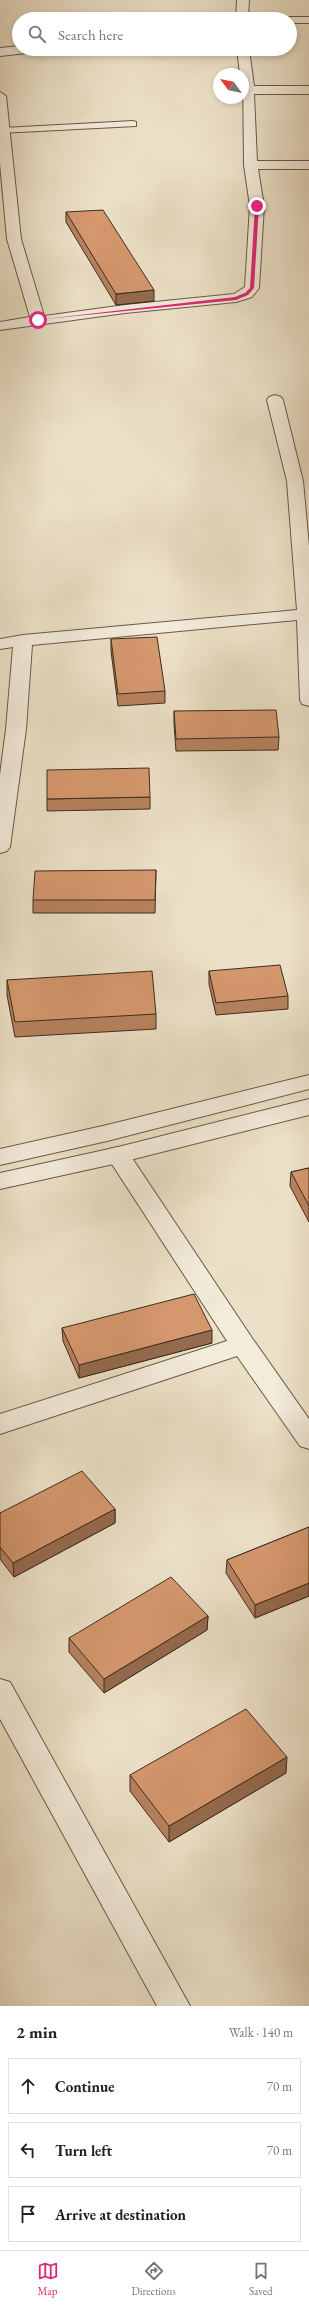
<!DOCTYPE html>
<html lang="en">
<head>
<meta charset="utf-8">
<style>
	:root { --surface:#fff; --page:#f6f6f6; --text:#202124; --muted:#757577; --line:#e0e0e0; --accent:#db2777 }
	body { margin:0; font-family:"EB Garamond",serif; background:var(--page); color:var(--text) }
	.compass { position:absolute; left:213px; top:68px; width:36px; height:36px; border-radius:50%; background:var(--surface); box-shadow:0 2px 6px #0003; rotate:302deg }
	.stop { position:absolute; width:12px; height:12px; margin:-9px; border:3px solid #db2777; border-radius:50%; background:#fff }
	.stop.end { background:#db2777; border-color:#fff; box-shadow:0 1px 4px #0008 }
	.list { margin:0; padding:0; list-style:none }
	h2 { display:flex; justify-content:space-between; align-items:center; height:52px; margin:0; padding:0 16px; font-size:17px }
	h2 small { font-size:13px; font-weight:400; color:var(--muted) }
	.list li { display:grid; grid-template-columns:26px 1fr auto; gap:12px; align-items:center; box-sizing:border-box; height:56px; margin:0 8px 8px; padding:0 8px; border:1px solid var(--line); border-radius:0px }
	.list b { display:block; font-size:15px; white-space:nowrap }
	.list em { font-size:13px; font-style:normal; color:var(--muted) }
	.icon { flex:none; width:22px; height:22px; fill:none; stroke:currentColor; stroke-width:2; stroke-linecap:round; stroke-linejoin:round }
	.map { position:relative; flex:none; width:309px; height:2006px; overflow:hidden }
	.search { position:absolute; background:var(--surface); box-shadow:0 2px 6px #0003; left:12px; right:12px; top:12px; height:44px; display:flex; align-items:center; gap:10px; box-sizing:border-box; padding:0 14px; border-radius:22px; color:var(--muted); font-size:15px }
	.sheet { height:244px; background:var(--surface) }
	nav { display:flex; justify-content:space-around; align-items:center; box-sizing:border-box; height:56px; border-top:1px solid var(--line); background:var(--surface); font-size:11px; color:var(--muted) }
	nav a { display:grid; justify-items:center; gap:2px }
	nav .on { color:var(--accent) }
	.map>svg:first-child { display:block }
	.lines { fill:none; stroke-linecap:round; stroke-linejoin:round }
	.service-casing { stroke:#6a5948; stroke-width:2 }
	.minor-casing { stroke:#6a5948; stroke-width:2 }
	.tertiary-casing { stroke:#6a5948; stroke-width:2 }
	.service { fill:#f3ecdb; fill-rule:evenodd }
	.minor { fill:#f3ecdb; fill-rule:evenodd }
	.tertiary { fill:#f3ecdb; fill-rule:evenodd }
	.wall { fill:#b7825f; stroke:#3e2c1e }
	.shaded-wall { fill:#956a4d; stroke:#3e2c1e }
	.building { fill:#d5976e; stroke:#3e2c1e }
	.route { fill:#db2777 }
</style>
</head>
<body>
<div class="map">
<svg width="309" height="2006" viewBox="0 0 309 2006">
	<rect width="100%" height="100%" fill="#ece1c8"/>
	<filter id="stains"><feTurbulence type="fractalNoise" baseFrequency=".005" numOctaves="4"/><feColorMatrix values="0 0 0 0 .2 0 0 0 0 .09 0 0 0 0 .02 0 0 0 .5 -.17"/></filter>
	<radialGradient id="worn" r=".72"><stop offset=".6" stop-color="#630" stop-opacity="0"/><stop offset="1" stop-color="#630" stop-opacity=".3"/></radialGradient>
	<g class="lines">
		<!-- service casing -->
		<g class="service-casing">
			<path id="service" d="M133,121L136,122V126L0,133V129L3,128Z"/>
		</g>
		<!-- minor casing -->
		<g class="minor-casing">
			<path id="minor" d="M237,0H249L248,19H236Z
				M290,17H309V23H290V19H285Z
				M19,46V49H33L27,53L0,56V48Z
				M237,49H249L254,86H309V94H254L257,161H309V169H258L264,206L259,288L252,297L236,302L125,313L0,330V322L30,317L7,239L0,163V92L6,96L21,239L44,316L125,305L234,294L245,287L250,206L244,165L243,74H240Z
				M275,395L281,397L283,400L303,481L309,546V706L302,704L300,700L297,620L32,645L26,729L10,847L7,851L0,853V775L6,729L13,647L0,649V639L23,635L297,610L287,481L267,400L269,397Z
				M118,1147L126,1149L252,1338L309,1419V1449L300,1446L237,1356L0,1434V1414L227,1341L106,1155L110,1149Z
				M0,1679L10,1682L190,2006H157L0,1719Z"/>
		</g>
		<!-- tertiary casing -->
		<g class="tertiary-casing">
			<path id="tertiary" d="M309,1075V1089L107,1141L0,1165V1149L107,1125Z
				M309,1099V1115L118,1163L0,1189V1173L118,1147Z"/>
		</g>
		<!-- service -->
		<use href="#service" class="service"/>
		<!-- minor -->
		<use href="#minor" class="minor"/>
		<!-- tertiary -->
		<use href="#tertiary" class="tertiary"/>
	</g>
	<!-- wall -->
	<path class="wall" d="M66,212L154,301L116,305L66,222Z
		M111,639L165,691V703L118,706L111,651Z
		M174,711L279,737L278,750L176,751L174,724Z
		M150,797V809L47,811V799Z
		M156,870L155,913H33V900Z
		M209,971L288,996V1009L216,1015L209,984Z
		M7,980L156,1014V1029L15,1037L7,995Z
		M309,1168V1222L290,1186L291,1172Z
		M62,1328L212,1343L79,1378L63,1341Z
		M115,1509V1523L14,1577L0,1559V1513Z
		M309,1527V1596L255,1618L226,1573L227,1560Z
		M208,1616L207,1630L104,1693L69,1652V1638Z
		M286,1773L169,1842L130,1791V1775Z"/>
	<!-- shaded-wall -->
	<path class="shaded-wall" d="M154,290V301L116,305V294Z
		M212,1330V1343L79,1378V1365Z
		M115,1509V1523L14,1577L13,1563Z
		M309,1583V1596L255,1618V1605Z
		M208,1616L207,1630L104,1693V1679Z
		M287,1757L286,1773L169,1842V1826Z"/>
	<!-- building -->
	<path class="building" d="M103,210L154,290L116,294L66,212Z
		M157,637L165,691L118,694L111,639Z
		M276,710L279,737L176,739L174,711Z
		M149,768L150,797L47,799V770Z
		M156,870L155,900H33L35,871Z
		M280,965L288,996L216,1003L209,971Z
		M152,971L156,1014L15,1022L7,980Z
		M309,1168V1206L291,1172Z
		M194,1294L212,1330L79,1365L62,1328Z
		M82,1471L115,1509L13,1563L0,1547V1513Z
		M309,1527V1583L255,1605L227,1560Z
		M171,1577L208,1616L104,1679L69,1638Z
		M246,1709L287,1757L169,1826L130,1775Z"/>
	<!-- route -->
	<path class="route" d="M257,205L259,206L254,288L248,295L236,300L36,320L235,297L245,293L250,288L255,206Z"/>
	<rect width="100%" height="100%" filter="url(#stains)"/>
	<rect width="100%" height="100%" fill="url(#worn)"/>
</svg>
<svg class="compass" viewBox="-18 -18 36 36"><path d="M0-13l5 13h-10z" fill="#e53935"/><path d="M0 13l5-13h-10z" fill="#757577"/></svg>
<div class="stop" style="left:38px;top:320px"></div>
<div class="stop end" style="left:257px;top:206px"></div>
<div class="search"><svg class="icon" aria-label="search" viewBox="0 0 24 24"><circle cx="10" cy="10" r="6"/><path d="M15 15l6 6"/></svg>Search here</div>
</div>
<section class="sheet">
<h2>2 min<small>Walk · 140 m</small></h2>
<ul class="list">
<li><svg class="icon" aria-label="ahead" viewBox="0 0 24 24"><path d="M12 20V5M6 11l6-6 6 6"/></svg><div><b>Continue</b></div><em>70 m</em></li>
<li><svg class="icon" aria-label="left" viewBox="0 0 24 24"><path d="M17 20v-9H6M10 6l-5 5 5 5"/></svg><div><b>Turn left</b></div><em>70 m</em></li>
<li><svg class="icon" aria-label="arrive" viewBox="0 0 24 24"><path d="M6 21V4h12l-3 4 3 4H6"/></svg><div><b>Arrive at destination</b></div></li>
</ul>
</section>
<nav>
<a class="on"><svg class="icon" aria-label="map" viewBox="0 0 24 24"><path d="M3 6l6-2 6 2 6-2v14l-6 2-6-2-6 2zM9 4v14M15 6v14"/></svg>Map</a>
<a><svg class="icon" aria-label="directions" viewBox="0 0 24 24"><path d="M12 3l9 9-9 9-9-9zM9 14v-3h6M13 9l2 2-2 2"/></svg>Directions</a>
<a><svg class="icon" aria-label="saved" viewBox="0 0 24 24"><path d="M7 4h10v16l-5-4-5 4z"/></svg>Saved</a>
</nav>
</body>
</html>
